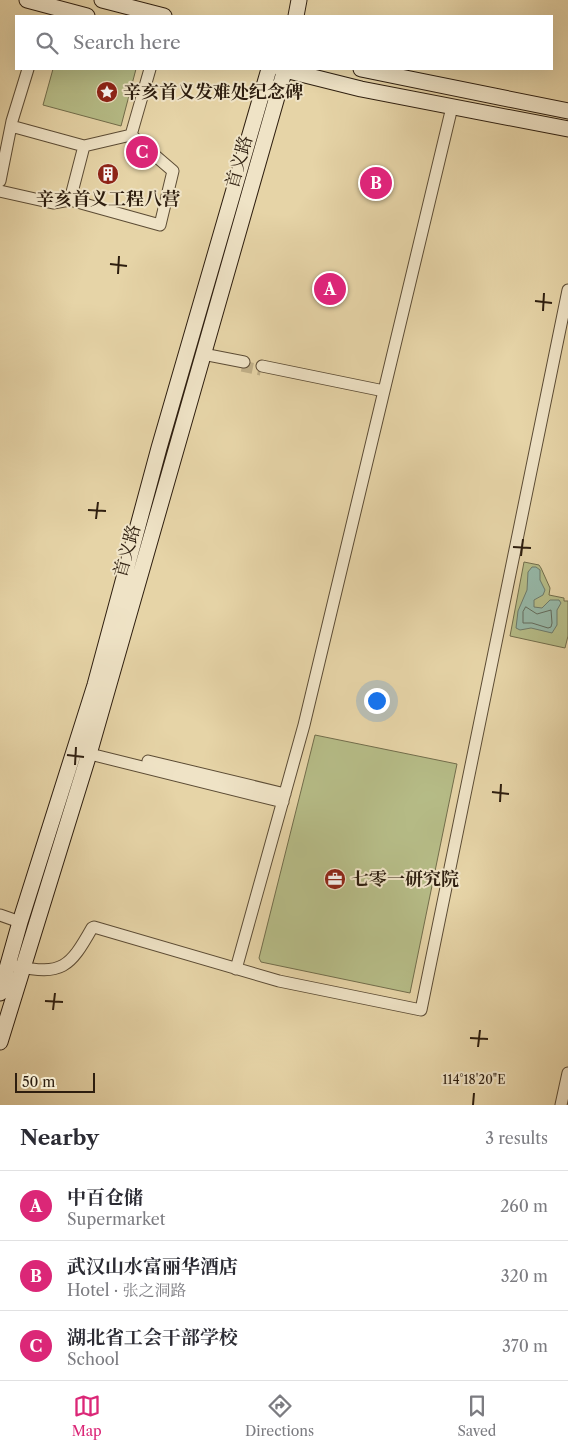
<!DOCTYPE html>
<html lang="en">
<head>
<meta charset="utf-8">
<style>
	:root { --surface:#fff; --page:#f7f7f7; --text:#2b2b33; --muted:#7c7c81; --line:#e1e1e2; --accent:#db2777 }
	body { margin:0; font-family:"Libre Caslon Text","Noto Serif SC",serif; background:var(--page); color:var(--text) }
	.scale { position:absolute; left:15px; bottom:12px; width:80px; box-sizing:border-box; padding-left:5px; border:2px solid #2e1e0f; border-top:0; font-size:14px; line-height:18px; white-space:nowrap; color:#2e1e0f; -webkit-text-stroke:4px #efe3c6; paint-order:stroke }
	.you { position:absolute; left:376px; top:700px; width:18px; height:18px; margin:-12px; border:4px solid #fff; border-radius:50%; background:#1a73e8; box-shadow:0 0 0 8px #1a73e833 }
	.badge { display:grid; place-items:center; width:32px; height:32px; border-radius:50%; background:var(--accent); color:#fff; font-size:16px; font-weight:700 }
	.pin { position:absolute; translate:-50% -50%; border:2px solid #fff; box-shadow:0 1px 5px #0006 }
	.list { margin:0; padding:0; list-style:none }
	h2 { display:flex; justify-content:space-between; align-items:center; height:65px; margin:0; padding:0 20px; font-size:21px }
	h2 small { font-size:16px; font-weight:400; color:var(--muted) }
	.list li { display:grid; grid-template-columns:32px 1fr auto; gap:15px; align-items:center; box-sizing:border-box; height:70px; padding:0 20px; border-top:1px solid var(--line) }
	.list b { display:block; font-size:19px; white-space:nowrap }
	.list p { margin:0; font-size:16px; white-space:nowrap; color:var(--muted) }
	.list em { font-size:16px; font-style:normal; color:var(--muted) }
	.icon { flex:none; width:28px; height:28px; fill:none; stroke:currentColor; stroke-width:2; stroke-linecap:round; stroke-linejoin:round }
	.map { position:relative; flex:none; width:568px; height:1105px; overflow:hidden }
	.search { position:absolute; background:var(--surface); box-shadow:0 5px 20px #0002; left:15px; right:15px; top:15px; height:55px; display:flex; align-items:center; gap:12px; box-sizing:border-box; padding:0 18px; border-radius:0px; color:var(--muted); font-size:19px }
	.sheet { height:275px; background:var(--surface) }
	nav { display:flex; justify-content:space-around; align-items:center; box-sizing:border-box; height:70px; border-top:1px solid var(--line); background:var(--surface); font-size:14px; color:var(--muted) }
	nav a { display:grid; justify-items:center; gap:2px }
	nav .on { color:var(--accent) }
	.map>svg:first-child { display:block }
	.green { fill:#b6bc87; stroke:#726d4b }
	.water { fill:#96b8a8; stroke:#6c7a6b }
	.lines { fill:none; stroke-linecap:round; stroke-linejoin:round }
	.shore { stroke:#626b5c; stroke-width:1 }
	.street-tunnel { stroke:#c1b089; stroke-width:11; stroke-dasharray:11 5.5; stroke-linecap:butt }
	.street-casing { stroke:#5c4c35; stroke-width:13 }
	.secondary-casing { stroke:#2e1e0f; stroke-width:17 }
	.street { stroke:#efe3c6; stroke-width:11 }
	.secondary { stroke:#efe3c6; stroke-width:15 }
	.ticks { fill:none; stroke:#2e1e0f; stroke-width:2 }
	.labels { text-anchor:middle; stroke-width:4; stroke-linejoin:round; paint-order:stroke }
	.poi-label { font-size:18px; font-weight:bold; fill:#2e1e0f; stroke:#efe3c6; text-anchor:start }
	.street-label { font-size:18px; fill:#2e1e0f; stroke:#efe3c6 }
	.ticks-label { font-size:12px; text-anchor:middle; fill:#2e1e0f; stroke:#efe3c6; stroke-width:4; stroke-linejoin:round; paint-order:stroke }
</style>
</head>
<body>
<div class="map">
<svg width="568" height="1105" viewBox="0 0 568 1105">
	<rect width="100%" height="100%" fill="#e6d4a7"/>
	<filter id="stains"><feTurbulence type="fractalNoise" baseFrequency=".004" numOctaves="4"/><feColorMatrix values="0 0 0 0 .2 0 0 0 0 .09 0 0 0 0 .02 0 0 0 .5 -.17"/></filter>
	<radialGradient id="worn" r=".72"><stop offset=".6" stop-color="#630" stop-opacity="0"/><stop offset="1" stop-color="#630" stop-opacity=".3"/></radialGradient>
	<!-- green -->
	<path class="green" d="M53,69H136L121,126L43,105Z
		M524,562L539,565L541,568L550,588L549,595L564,598V601H568V636L565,648L510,636Z
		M315,735L457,764L410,993L261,962L259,958Z"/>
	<!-- water -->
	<path class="water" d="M532,567H536L540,570V580L545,590L543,595L534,600V607L542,608L550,600H559L561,603L557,610V625L552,633L531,628L520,630L516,628L518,611L527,590L528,572Z"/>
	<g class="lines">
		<!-- shore -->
		<path class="shore" d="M526,607L537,614L551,610L552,623L551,627L548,628L532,623H523V612Z"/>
		<!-- street-tunnel -->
		<path class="street-tunnel" d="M242,366L261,370"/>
		<!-- street casing -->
		<g class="street-casing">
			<path id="street" d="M11,126L84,146L131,135
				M0,181L12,121L28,69
				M0,191L53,203L70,200L160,225L173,171L131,135L150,69
				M70,200L84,146
				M203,354L244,362
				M262,366L384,391
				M82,752L283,802
				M148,761L285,794
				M0,915L20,922
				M16,966C62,976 70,967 92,928L94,927L279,981L421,1010L568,290
				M236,969L304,725L452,107
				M561,1105L568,1073"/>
		</g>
		<!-- secondary casing -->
		<g class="secondary-casing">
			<path id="secondary" d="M27,0L87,16
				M102,0L164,16
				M296,16L299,0
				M281,69L361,89L568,129
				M361,69L568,111
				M0,993L20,922L95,685L159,448L269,69
				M0,1042L89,754L285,69"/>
		</g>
		<!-- street -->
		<use href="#street" class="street"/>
		<!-- secondary -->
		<use href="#secondary" class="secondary"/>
	</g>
	<!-- ticks -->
	<path class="ticks" d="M110,264L127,266M118,274L119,256M535,301L552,303M543,311L544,293M88,510L106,511M96,519L98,502M513,547L531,548M521,556L523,539M67,755L84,757M75,765L76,747M492,792L509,794M500,802L501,784M45,1001L63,1002M53,1010L55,993M470,1038L488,1039M478,1047L480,1030M473,1105L474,1093"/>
	<!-- icons -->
	<defs>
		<g id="sight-disc" transform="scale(1.125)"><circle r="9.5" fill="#8f2418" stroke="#efe3c6"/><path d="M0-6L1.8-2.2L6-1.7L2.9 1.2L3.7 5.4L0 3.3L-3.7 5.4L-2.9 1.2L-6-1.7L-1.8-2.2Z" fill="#fff"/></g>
		<g id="building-disc" transform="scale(1.125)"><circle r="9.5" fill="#8f2418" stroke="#efe3c6"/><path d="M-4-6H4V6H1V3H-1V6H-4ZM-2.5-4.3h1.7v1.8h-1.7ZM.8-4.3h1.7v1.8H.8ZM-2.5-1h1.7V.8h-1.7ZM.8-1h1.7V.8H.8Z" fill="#fff"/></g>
		<g id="office-disc" transform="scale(1.125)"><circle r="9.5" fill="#8f2418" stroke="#efe3c6"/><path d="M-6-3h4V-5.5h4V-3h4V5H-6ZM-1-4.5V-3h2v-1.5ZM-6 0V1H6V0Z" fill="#fff"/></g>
	</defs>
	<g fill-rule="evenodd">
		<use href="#sight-disc" x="107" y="92"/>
		<use href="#building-disc" x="108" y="174"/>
		<use href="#office-disc" x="335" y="879"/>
	</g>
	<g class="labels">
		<!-- poi labels -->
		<g class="poi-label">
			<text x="123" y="98">辛亥首义发难处纪念碑</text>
			<text x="108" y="205" text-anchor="middle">辛亥首义工程八营</text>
			<text x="351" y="885">七零一研究院</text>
		</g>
		<!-- street labels -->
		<g class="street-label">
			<text transform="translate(239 162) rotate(-74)" y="6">首义路</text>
			<text transform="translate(127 551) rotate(-74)" y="6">首义路</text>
		</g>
	</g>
	<g class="ticks-label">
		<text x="474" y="1084">114°18'20"E</text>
	</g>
	<rect width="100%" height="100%" filter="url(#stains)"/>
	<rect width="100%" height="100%" fill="url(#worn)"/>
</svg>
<div class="scale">50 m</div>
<div class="you"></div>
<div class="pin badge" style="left:330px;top:289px">A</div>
<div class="pin badge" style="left:376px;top:183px">B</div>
<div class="pin badge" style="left:142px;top:152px">C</div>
<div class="search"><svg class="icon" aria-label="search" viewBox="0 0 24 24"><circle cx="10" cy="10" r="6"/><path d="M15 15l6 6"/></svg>Search here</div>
</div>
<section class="sheet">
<h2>Nearby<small>3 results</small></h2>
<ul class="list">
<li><span class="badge">A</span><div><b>中百仓储</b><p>Supermarket</p></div><em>260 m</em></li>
<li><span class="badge">B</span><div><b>武汉山水富丽华酒店</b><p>Hotel · 张之洞路</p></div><em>320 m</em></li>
<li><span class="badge">C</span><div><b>湖北省工会干部学校</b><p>School</p></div><em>370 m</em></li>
</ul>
</section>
<nav>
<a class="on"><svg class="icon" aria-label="map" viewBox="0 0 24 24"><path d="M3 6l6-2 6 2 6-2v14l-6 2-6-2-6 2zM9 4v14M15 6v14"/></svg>Map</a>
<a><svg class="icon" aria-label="directions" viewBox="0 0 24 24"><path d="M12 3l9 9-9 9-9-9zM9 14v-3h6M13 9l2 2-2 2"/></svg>Directions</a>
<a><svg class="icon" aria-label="saved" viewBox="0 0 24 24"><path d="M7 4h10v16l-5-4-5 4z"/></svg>Saved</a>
</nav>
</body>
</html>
